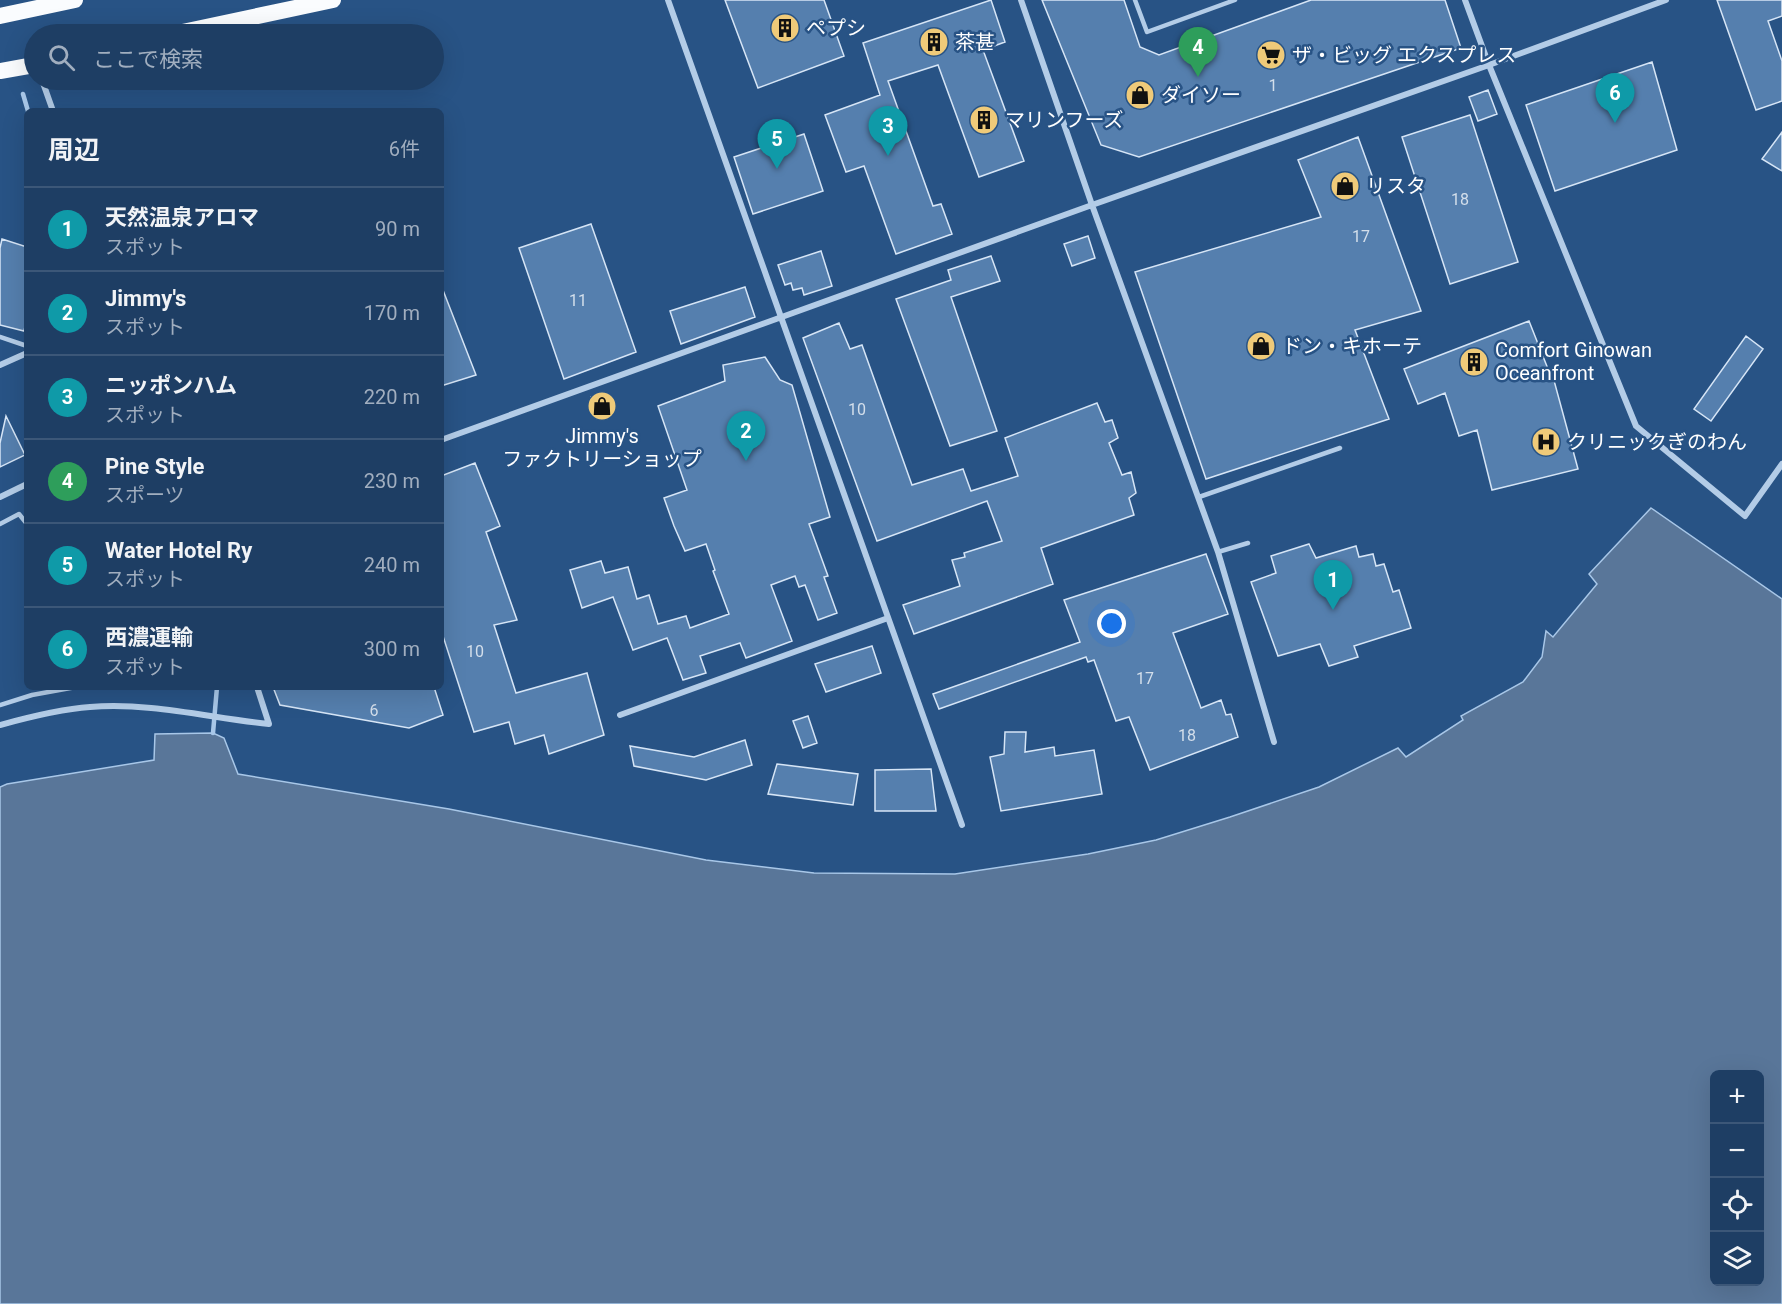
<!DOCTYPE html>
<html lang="ja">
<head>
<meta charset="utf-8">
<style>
	:root { --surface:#1e3e64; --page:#26456a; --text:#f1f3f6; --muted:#a1aebf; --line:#3c5778; --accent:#90b9f0 }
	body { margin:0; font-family:Roboto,"Noto Sans JP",sans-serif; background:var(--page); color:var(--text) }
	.controls { position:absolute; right:18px; bottom:18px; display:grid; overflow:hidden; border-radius:9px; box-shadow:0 6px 24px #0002 }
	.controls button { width:54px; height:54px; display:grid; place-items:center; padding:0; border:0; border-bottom:2px solid var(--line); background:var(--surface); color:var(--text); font:30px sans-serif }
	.you { position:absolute; left:1112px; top:624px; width:21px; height:21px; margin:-15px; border:4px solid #fff; border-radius:50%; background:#1a73e8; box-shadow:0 0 0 9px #1a73e833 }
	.badge { display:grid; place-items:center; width:39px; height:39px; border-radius:50%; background:var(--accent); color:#fff; font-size:20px; font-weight:700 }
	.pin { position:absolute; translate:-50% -50px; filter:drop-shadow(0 2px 3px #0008) }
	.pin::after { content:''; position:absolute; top:32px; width:21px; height:18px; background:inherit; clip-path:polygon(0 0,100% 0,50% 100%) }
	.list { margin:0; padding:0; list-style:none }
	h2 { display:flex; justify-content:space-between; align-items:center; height:78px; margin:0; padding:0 24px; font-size:26px }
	h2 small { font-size:20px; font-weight:400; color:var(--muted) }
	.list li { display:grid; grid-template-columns:39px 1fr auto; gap:18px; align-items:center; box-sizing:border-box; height:84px; padding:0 24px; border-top:2px solid var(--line) }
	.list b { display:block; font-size:22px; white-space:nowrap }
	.list p { margin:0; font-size:20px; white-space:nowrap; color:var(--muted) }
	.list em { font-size:20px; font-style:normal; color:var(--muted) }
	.icon { flex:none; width:33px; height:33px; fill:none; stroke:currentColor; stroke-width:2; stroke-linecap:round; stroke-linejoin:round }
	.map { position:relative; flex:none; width:1782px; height:1304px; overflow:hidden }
	.search { position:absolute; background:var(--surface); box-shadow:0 6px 24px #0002; left:24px; top:24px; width:420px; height:66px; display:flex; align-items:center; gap:15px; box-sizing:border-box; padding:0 21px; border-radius:33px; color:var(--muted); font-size:22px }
	.panel { position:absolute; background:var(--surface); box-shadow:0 6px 24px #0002; left:24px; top:108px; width:420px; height:582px; border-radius:9px }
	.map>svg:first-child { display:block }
	.water { fill:#597699; stroke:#a8c7e8; stroke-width:1.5; fill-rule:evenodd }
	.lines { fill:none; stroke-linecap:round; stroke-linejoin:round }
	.stream { stroke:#a8c7e8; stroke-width:4.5 }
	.building { fill:#557fae; stroke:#d6e5f6; stroke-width:1.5 }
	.service { stroke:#b3cce7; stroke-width:4.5 }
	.minor { stroke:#b3cce7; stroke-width:6 }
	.trunk { stroke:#fafcfe; stroke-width:16 }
	.labels { text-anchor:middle; stroke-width:5; stroke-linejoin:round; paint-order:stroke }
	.number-label { font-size:16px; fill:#d4dfeb }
	.poi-label { font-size:20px; fill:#fff; stroke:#285385; text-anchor:start }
</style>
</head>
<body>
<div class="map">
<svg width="1782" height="1304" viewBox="0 0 1782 1304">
	<rect width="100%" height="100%" fill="#285385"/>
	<!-- water -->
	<path class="water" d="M1651,508L1782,599V1304H0V787L7,784L154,760L155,734L213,733L224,738L238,774L449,809L706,860L814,873L955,874L1088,854L1156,840L1230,817L1319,787L1398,748L1406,757L1463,720L1461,716L1523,682L1542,657L1546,631L1553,637L1597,584L1589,574ZM1714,1074H1760V1282H1714Z"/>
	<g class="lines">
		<!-- stream -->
		<path class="stream" d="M23,94L28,111
			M213,733L217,687"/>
	</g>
	<!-- building -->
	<path class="building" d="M725,0H824L844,56L758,88Z
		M991,0L1005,42L983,50L1024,161L979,177L938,65L888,81L933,206L941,204L952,234L896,254L864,166L846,172L825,115L880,95L863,43Z
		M1042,0H1124L1140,47L1159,55L1311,0H1445L1461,48L1139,157L1101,145Z
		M1717,0H1782V16L1768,21L1782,61V101L1756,110Z
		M1652,62L1677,150L1555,191L1526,105Z
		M1488,90L1497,114L1478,121L1469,97Z
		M1470,115L1518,262L1450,284L1402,137Z
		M1782,132V171L1762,159Z
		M804,134L823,191L753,214L734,157Z
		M1358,137L1421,311L1355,330L1389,419L1206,479L1135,272L1321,217L1298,160Z
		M591,224L636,352L564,379L519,248Z
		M1088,236L1095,258L1072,266L1064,244Z
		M2,239L27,247V318L24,331L0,325V248Z
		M821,251L832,286L804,295L802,288L793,290L791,283L785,285L778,265Z
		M991,256L1000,281L951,297L997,431L950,446L896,299L951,280L948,270Z
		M441,285L476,375L441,386Z
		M745,287L755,317L681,344L670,311Z
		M1529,321L1550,374L1552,373L1578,469L1492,490L1477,430L1459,436L1445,393L1418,404L1404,369Z
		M839,323L850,349L862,345L912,485L963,469L971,491L1018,476L1005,438L1097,403L1105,422L1112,420L1118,438L1109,443L1122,475L1131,472L1136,493L1129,498L1134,515L1041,548L1053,584L914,634L903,605L960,586L952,560L965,557L964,553L1002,541L987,501L877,541L803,338Z
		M1746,336L1763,349L1711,421L1694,409Z
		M765,357L780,380L792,385L830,517L809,524L828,576L824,577L837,613L818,620L805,585L799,587L795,576L771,585L792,641L746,658L740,643L700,656L706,673L683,680L667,638L633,650L613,597L582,608L570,570L601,561L605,573L628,567L637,599L649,595L658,624L686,616L690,628L729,614L713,571L715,570L706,544L685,551L674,526L664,498L687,490L658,406L725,381L723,365Z
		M607,393L611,409L596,414L591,397Z
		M6,416L25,455L0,467V443Z
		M475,463L500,526L486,532L517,620L494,625L516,693L587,673L604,735L549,754L544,735L515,744L509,722L474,732L441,630V476Z
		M1309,544L1316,558L1356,546L1359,557L1373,554L1376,566L1384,564L1393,592L1399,590L1411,628L1354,646L1358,657L1329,666L1320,644L1278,656L1251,582L1276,573L1271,556Z
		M1206,554L1228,614L1173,633L1201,708L1221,700L1226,715L1231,714L1238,737L1150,770L1129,717L1116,721L1094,660L1088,662L1086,657L939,709L933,694L1080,642L1064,600Z
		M872,646L881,673L826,692L815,664Z
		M273,687H434L443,715L409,728L280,705Z
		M808,716L817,743L803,748L793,721Z
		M1005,732H1026L1025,752L1054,747L1055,756L1094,750L1102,794L1001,811L990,757L1004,754Z
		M745,740L752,765L706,780L634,766L630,746L694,757Z
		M777,764L858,774L853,805L768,794Z
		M931,769L936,811H875V770Z"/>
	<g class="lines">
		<!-- service -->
		<path class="service" d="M1135,0L1147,32L1235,0
			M0,337L27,346
			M1199,497L1340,448
			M0,524L19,514L27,524
			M1218,552L1248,543
			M0,705L32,695L76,687"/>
		<!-- minor -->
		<path class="minor" d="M668,0L962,825
			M1021,0L1092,205L1218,552L1274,742
			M1465,0L1489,65L1636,426L1745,516L1782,464
			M42,80L53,111
			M0,365L27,353
			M441,440L1092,205L1489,65L1666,0
			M0,497L27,484
			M620,715L888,618
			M0,725C29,717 60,709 90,707C150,702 210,718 269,724L257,687"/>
		<!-- trunk -->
		<path class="trunk" d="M0,16L75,0
			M173,34L333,0
			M0,71L34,65"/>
	</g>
	<!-- icons -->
	<defs>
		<g id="building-disc" transform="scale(1.5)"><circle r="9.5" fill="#efca79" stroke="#285385"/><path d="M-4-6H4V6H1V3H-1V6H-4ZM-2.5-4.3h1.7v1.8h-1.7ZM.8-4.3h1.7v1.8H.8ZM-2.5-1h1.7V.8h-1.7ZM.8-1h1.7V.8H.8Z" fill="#111"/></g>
		<g id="supermarket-disc" transform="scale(1.5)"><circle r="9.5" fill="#efca79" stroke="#285385"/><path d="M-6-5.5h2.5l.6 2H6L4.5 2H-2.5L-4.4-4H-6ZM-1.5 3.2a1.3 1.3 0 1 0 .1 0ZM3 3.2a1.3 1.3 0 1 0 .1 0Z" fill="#111"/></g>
		<g id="shop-disc" transform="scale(1.5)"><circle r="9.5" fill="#efca79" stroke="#285385"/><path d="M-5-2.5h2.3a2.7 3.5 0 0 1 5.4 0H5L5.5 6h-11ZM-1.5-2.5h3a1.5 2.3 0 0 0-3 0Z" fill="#111"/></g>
		<g id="hospital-disc" transform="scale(1.5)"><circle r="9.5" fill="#efca79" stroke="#285385"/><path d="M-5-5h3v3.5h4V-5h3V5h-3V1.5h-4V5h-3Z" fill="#111"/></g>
	</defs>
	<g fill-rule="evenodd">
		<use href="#building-disc" x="785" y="28"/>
		<use href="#building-disc" x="934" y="42"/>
		<use href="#supermarket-disc" x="1271" y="55"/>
		<use href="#shop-disc" x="1140" y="95"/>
		<use href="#building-disc" x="984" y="120"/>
		<use href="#shop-disc" x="1345" y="186"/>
		<use href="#shop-disc" x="1261" y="346"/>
		<use href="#building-disc" x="1474" y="362"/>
		<use href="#shop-disc" x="602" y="406"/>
		<use href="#hospital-disc" x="1546" y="442"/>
	</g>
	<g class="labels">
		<!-- number labels -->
		<g class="number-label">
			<text x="1273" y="91">1</text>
			<text x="1460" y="205">18</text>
			<text x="1361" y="242">17</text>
			<text x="578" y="306">11</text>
			<text x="857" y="415">10</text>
			<text x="475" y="657">10</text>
			<text x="1145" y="684">17</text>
			<text x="374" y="716">6</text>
			<text x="1187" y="741">18</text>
		</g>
		<!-- poi labels -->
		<g class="poi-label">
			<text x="806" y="35">ペプシ</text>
			<text x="955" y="49">茶甚</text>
			<text x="1292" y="62">ザ・ビッグ エクスプレス</text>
			<text x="1161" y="102">ダイソー</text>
			<text x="1005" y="127">マリンフーズ</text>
			<text x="1366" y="193">リスタ</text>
			<text x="1282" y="353">ドン・キホーテ</text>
			<text x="1495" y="357">Comfort Ginowan<tspan x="1495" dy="23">Oceanfront</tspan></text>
			<text x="602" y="443" text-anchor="middle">Jimmy's<tspan x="602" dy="23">ファクトリーショップ</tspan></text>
			<text x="1567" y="449">クリニックぎのわん</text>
		</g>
	</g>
</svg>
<div class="controls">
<button>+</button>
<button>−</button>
<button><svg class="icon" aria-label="locate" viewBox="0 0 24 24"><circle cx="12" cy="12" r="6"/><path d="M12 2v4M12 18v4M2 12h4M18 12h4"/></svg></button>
<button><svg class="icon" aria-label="layers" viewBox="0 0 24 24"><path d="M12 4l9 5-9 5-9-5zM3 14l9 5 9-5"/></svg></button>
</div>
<div class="you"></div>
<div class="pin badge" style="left:1333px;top:610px;background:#0f9aa8">1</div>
<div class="pin badge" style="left:746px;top:461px;background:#0f9aa8">2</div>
<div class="pin badge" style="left:888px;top:156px;background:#0f9aa8">3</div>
<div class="pin badge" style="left:1198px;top:77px;background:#2e9e5b">4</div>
<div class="pin badge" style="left:777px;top:169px;background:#0f9aa8">5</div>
<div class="pin badge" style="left:1615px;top:123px;background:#0f9aa8">6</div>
<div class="search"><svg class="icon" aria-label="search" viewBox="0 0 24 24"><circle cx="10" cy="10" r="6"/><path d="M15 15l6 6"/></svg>ここで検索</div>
<section class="panel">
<h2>周辺<small>6件</small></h2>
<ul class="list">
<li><span class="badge" style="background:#0f9aa8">1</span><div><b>天然温泉アロマ</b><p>スポット</p></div><em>90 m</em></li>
<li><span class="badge" style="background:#0f9aa8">2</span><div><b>Jimmy's</b><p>スポット</p></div><em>170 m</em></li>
<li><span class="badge" style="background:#0f9aa8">3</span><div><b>ニッポンハム</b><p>スポット</p></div><em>220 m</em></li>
<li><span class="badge" style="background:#2e9e5b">4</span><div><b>Pine Style</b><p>スポーツ</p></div><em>230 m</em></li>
<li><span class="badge" style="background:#0f9aa8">5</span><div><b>Water Hotel Ry</b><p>スポット</p></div><em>240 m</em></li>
<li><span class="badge" style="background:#0f9aa8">6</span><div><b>西濃運輸</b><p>スポット</p></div><em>300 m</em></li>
</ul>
</section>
</div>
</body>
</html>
